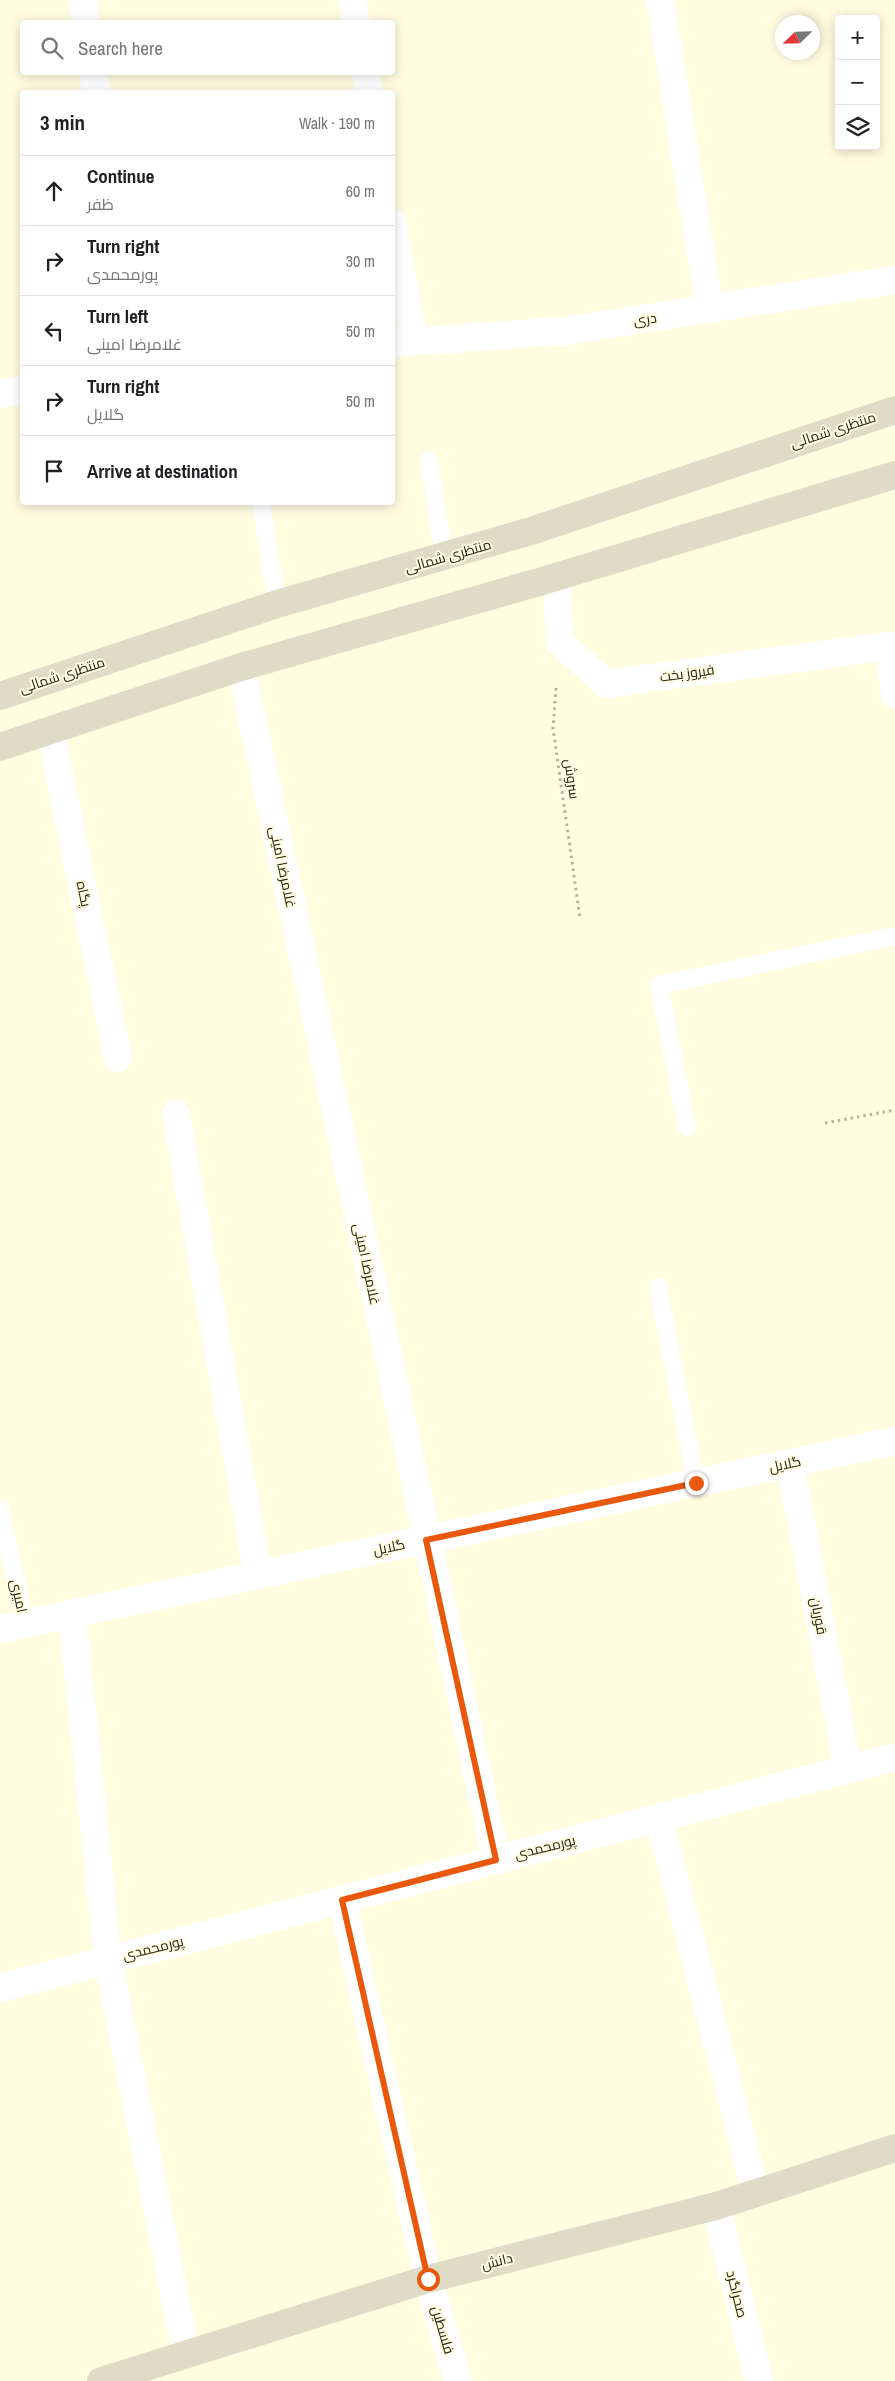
<!DOCTYPE html>
<html lang="en">
<head>
<meta charset="utf-8">
<style>
	:root { --surface:#fff; --page:#f2f2f2; --text:#202124; --muted:#757577; --line:#e0e0e0 }
	body { margin:0; font-family:"Archivo Narrow",Cairo,sans-serif; background:var(--page); color:var(--text) }
	.controls { position:absolute; right:15px; top:15px; display:grid; overflow:hidden; border-radius:5px; box-shadow:0 2px 12px #0003 }
	.controls button { width:45px; height:45px; display:grid; place-items:center; padding:0; border:0; border-bottom:1px solid var(--line); background:var(--surface); color:var(--text); font:25px sans-serif }
	.compass { position:absolute; left:775px; top:15px; width:45px; height:45px; border-radius:50%; background:var(--surface); box-shadow:0 2px 12px #0003; rotate:247deg }
	.stop { position:absolute; width:15px; height:15px; margin:-11px; border:4px solid #ea580c; border-radius:50%; background:#fff }
	.stop.end { background:#ea580c; border-color:#fff; box-shadow:0 1px 5px #0008 }
	.list { margin:0; padding:0; list-style:none }
	h2 { display:flex; justify-content:space-between; align-items:center; height:65px; margin:0; padding:0 20px; font-size:21px }
	h2 small { font-size:16px; font-weight:400; color:var(--muted) }
	.list li { display:grid; grid-template-columns:32px 1fr auto; gap:15px; align-items:center; box-sizing:border-box; height:70px; padding:0 20px; border-top:1px solid var(--line) }
	.list b { display:block; font-size:19px; white-space:nowrap }
	.list p { margin:0; font-size:16px; white-space:nowrap; color:var(--muted) }
	.list em { font-size:16px; font-style:normal; color:var(--muted) }
	.icon { flex:none; width:28px; height:28px; fill:none; stroke:currentColor; stroke-width:2; stroke-linecap:round; stroke-linejoin:round }
	.map { position:relative; flex:none; width:895px; height:2381px; overflow:hidden }
	.search { position:absolute; background:var(--surface); box-shadow:0 2px 12px #0003; left:20px; top:20px; width:375px; height:55px; display:flex; align-items:center; gap:12px; box-sizing:border-box; padding:0 18px; border-radius:5px; color:var(--muted); font-size:19px }
	.panel { position:absolute; background:var(--surface); box-shadow:0 2px 12px #0003; left:20px; top:90px; width:375px; height:415px; border-radius:5px }
	.map>svg:first-child { display:block }
	.lines { fill:none; stroke-linecap:round; stroke-linejoin:round }
	.path { stroke:#b5b39c; stroke-width:3; stroke-dasharray:2.5 4; stroke-linecap:butt }
	.lane { stroke:#fff; stroke-width:18 }
	.street { stroke:#fff; stroke-width:28 }
	.secondary { stroke:#dedcc4; stroke-width:28 }
	.route { stroke:#ea580c; stroke-width:6 }
	.labels { text-anchor:middle; stroke-width:4; stroke-linejoin:round; paint-order:stroke }
	.street-label { font-size:14px; fill:#252417; stroke:#fffce0 }
</style>
</head>
<body>
<div class="map">
<svg width="895" height="2381" viewBox="0 0 895 2381">
	<rect width="100%" height="100%" fill="#fffce0"/>
	<g class="lines">
		<!-- path -->
		<path class="path" d="M556,688L553,728L580,918
			M825,1123L895,1110"/>
		<!-- lane -->
		<path class="lane" d="M429,460L444,557
			M261,502L277,604
			M687,1127L659,985L895,936
			M658,1287L696,1483
			M0,1509L25,1623"/>
		<!-- street -->
		<path class="street" d="M83,0L86,22
			M352,0L356,22
			M660,0L710,310
			M93,72L96,92
			M365,72L369,92
			M392,223L414,341
			M392,343L564,331L895,280
			M0,394L22,390
			M557,576L560,642L606,684L895,645
			M889,646L895,694
			M241,667L496,1860
			M50,730L118,1058
			M176,1114L258,1574
			M790,1463L848,1769
			M72,1613L108,1960L186,2354
			M0,1629L895,1441
			M659,1818L756,2193
			M342,1900L428,2279L458,2381
			M0,1988L895,1757
			M716,2206L759,2381"/>
		<!-- secondary -->
		<path class="secondary" d="M0,696L277,604L531,531L895,410
			M0,747L241,667L539,582L895,475
			M101,2381L428,2279L716,2206L895,2148"/>
	</g>
	<g class="lines">
		<!-- route -->
		<path class="route" d="M428,2279L342,1900L496,1860L426,1540L696,1483"/>
	</g>
	<g class="labels">
		<!-- street labels -->
		<g class="street-label">
			<text transform="translate(645 319) rotate(-8)" y="5">دری</text>
			<text transform="translate(833 430) rotate(-18)" y="5">منتظری شمالی</text>
			<text transform="translate(448 556) rotate(-16)" y="5">منتظری شمالی</text>
			<text transform="translate(687 673) rotate(-8)" y="5">فیروز بخت</text>
			<text transform="translate(62 675) rotate(-18)" y="5">منتظری شمالی</text>
			<text transform="translate(572 779) rotate(82)" y="5">سروش</text>
			<text transform="translate(283 867) rotate(78)" y="5">غلامرضا امینی</text>
			<text transform="translate(84 894) rotate(78)" y="5">پگاه</text>
			<text transform="translate(367 1264) rotate(78)" y="5">غلامرضا امینی</text>
			<text transform="translate(785 1464) rotate(-12)" y="5">گلایل</text>
			<text transform="translate(389 1547) rotate(-12)" y="5">گلایل</text>
			<text transform="translate(19 1596) rotate(78)" y="5">امیری</text>
			<text transform="translate(819 1616) rotate(79)" y="5">قوریان</text>
			<text transform="translate(545 1847) rotate(-14)" y="5">پورمحمدی</text>
			<text transform="translate(153 1948) rotate(-14)" y="5">پورمحمدی</text>
			<text transform="translate(497 2261) rotate(-14)" y="5">دانش</text>
			<text transform="translate(737 2294) rotate(76)" y="5">صحراگرد</text>
			<text transform="translate(443 2330) rotate(74)" y="5">فلسطین</text>
		</g>
	</g>
</svg>
<div class="controls">
<button>+</button>
<button>−</button>
<button><svg class="icon" aria-label="layers" viewBox="0 0 24 24"><path d="M12 4l9 5-9 5-9-5zM3 14l9 5 9-5"/></svg></button>
</div>
<svg class="compass" viewBox="-18 -18 36 36"><path d="M0-13l5 13h-10z" fill="#e53935"/><path d="M0 13l5-13h-10z" fill="#757577"/></svg>
<div class="stop" style="left:428px;top:2279px"></div>
<div class="stop end" style="left:696px;top:1483px"></div>
<div class="search"><svg class="icon" aria-label="search" viewBox="0 0 24 24"><circle cx="10" cy="10" r="6"/><path d="M15 15l6 6"/></svg>Search here</div>
<section class="panel">
<h2>3 min<small>Walk · 190 m</small></h2>
<ul class="list">
<li><svg class="icon" aria-label="ahead" viewBox="0 0 24 24"><path d="M12 20V5M6 11l6-6 6 6"/></svg><div><b>Continue</b><p>ظفر</p></div><em>60 m</em></li>
<li><svg class="icon" aria-label="right" viewBox="0 0 24 24"><path d="M7 20v-9h11M14 6l5 5-5 5"/></svg><div><b>Turn right</b><p>پورمحمدی</p></div><em>30 m</em></li>
<li><svg class="icon" aria-label="left" viewBox="0 0 24 24"><path d="M17 20v-9H6M10 6l-5 5 5 5"/></svg><div><b>Turn left</b><p>غلامرضا امینی</p></div><em>50 m</em></li>
<li><svg class="icon" aria-label="right" viewBox="0 0 24 24"><path d="M7 20v-9h11M14 6l5 5-5 5"/></svg><div><b>Turn right</b><p>گلایل</p></div><em>50 m</em></li>
<li><svg class="icon" aria-label="arrive" viewBox="0 0 24 24"><path d="M6 21V4h12l-3 4 3 4H6"/></svg><div><b>Arrive at destination</b></div></li>
</ul>
</section>
</div>
</body>
</html>
